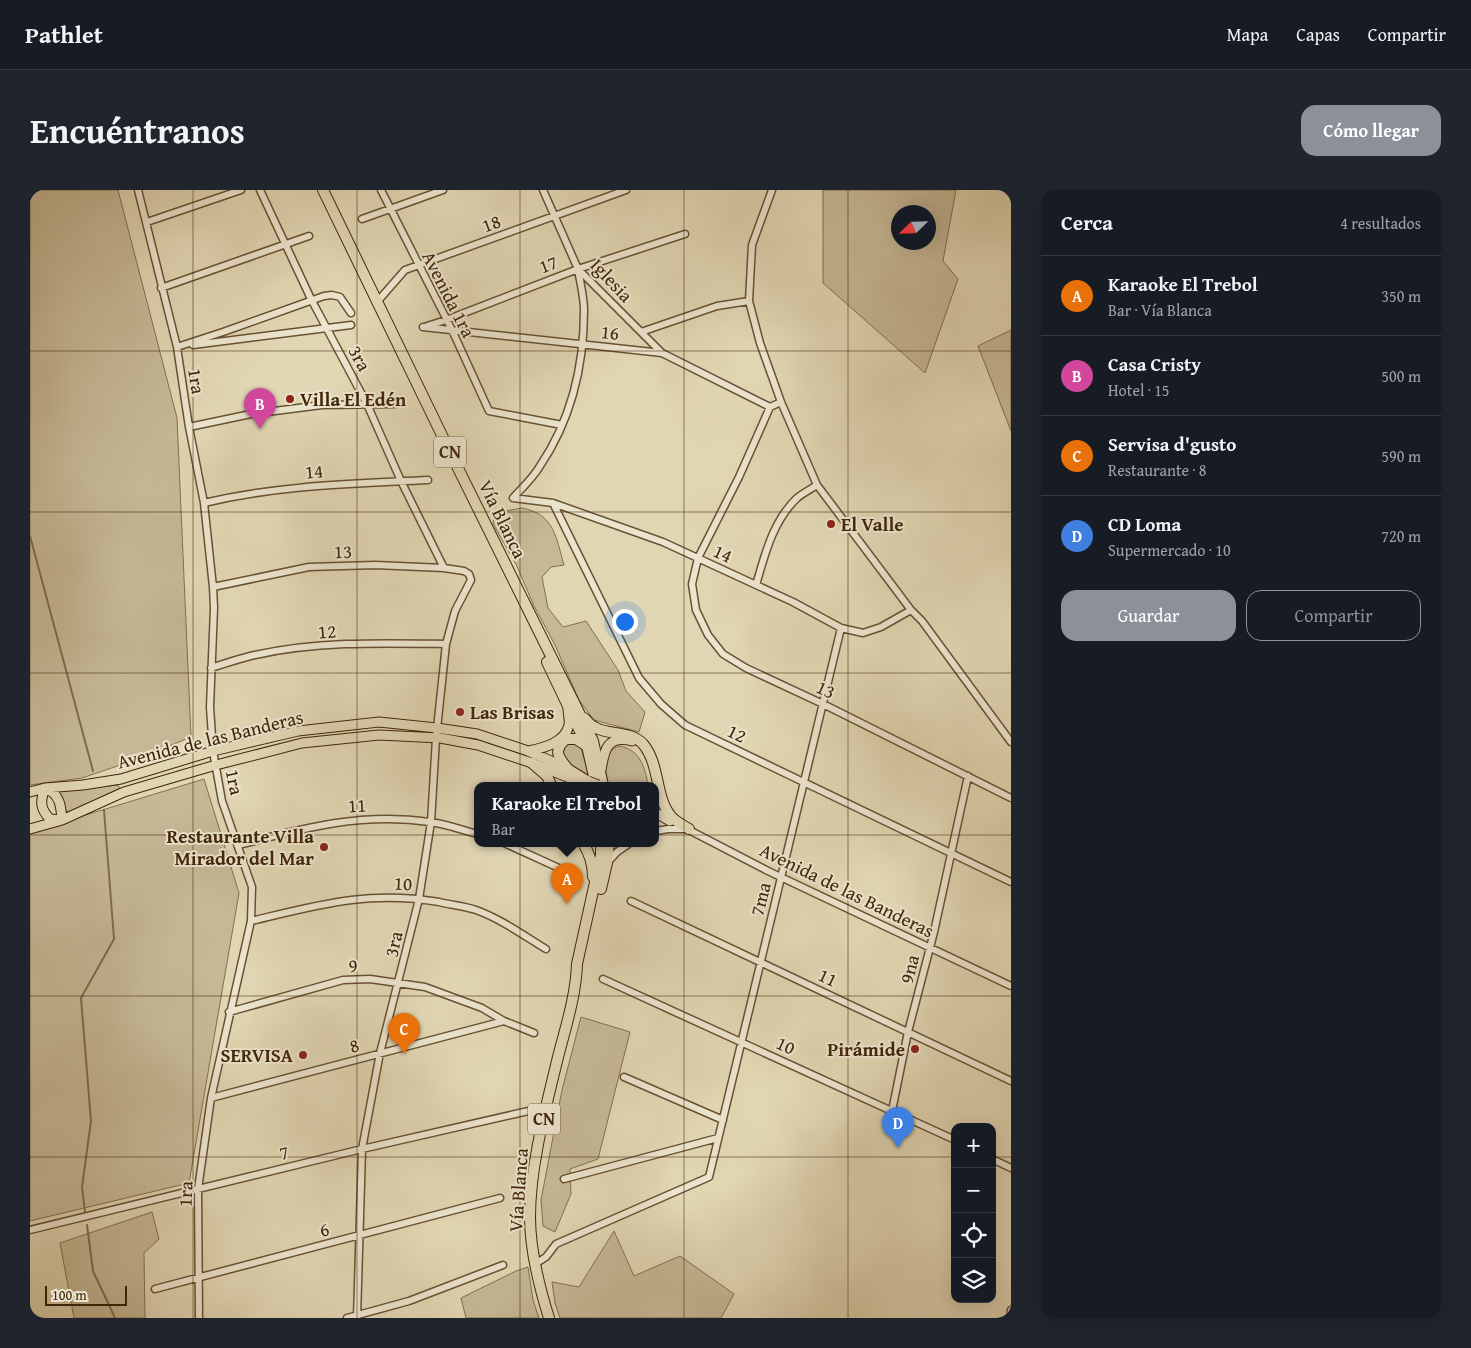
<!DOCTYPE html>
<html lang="es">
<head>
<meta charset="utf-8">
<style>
	:root { --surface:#171b24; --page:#20242c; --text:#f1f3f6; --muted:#9ea1a6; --line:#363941; --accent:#8c9099 }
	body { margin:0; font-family:"Gentium Book Plus",serif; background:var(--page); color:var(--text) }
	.controls { position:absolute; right:15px; bottom:15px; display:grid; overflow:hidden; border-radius:10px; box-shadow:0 5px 20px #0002 }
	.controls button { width:45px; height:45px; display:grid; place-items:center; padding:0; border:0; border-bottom:1px solid var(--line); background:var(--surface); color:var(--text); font:25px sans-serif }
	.compass { position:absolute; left:861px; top:15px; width:45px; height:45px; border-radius:50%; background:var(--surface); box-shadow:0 5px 20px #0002; rotate:247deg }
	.scale { position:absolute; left:15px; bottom:12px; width:82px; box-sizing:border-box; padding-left:5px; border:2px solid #402507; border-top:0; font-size:14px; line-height:18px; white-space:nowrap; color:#402507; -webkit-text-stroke:4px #ece4ce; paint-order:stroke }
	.you { position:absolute; left:594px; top:431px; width:18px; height:18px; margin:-12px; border:4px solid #fff; border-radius:50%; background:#1a73e8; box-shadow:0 0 0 8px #1a73e833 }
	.badge { display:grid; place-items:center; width:32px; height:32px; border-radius:50%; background:var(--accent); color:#fff; font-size:16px; font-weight:700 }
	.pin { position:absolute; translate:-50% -41px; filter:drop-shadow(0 1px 2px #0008) }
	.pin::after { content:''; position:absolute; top:26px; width:18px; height:15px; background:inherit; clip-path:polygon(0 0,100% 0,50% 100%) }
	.popup { position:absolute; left:444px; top:592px; width:185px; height:65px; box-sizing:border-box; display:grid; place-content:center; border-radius:10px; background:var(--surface); filter:drop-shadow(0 1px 4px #0005); font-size:16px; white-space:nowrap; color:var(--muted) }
	.popup b { font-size:19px; color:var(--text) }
	.popup::after { content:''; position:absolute; left:50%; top:100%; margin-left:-10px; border:10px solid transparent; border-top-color:var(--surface) }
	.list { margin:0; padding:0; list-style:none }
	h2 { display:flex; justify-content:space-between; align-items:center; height:65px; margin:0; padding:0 20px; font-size:21px }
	h2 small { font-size:16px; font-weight:400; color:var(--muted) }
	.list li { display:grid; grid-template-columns:32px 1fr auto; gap:15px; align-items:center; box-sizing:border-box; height:80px; padding:0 20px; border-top:1px solid var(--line) }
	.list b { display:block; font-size:19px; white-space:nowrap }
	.list p { margin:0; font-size:16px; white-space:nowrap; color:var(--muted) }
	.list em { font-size:16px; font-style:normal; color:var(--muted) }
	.actions { display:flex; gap:10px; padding:15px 20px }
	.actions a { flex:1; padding:11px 0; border:1px solid var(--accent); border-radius:15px; text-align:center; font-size:18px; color:var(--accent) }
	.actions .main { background:var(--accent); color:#fff }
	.icon { flex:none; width:28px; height:28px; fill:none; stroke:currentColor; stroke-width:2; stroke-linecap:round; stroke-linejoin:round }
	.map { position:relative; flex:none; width:981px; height:1128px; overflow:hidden; border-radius:15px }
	header { display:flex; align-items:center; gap:30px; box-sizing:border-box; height:70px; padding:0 25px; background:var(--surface); border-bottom:1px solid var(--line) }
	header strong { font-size:24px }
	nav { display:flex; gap:28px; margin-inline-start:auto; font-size:18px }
	.intro { display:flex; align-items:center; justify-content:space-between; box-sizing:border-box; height:120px; padding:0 30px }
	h1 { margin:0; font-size:35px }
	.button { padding:12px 22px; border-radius:15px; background:var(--accent); color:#fff; font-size:18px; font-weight:700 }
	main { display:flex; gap:30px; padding:0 30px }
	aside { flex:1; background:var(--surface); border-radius:15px; box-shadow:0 5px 20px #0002 }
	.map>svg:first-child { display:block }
	.green { fill:#c6b896; stroke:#836e4e; fill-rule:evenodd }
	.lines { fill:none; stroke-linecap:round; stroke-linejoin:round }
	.stream { stroke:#806b4b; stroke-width:2 }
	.minor-casing { stroke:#685132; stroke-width:9 }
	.major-casing { stroke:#402507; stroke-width:11 }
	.highway-casing { stroke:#402507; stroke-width:12 }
	.minor { stroke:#ece4ce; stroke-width:6 }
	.major { stroke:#e1d6b3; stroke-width:9 }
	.highway { stroke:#e1d6b3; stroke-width:10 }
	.major-bridge-casing { stroke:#402507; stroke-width:11; stroke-linecap:butt }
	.major-bridge { stroke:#e1d6b3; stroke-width:9 }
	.grid { fill:none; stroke:#402507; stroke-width:1; stroke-opacity:0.55 }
	.poi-dot { fill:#8f2418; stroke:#ece4ce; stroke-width:2 }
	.labels { text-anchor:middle; stroke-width:4; stroke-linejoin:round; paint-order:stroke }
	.shield { fill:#ece4ce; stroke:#745e43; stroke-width:1 }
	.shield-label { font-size:18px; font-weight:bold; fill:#402507 }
	.street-label { font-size:19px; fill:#402507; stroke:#ece4ce }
	.poi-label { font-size:19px; font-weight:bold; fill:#402507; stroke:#ece4ce; text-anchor:start }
</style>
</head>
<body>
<header>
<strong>Pathlet</strong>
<nav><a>Mapa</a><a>Capas</a><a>Compartir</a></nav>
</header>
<div class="intro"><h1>Encuéntranos</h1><a class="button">Cómo llegar</a></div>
<main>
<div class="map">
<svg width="981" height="1128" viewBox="0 0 981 1128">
	<rect width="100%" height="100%" fill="#e1d6b3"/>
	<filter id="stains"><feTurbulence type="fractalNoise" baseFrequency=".004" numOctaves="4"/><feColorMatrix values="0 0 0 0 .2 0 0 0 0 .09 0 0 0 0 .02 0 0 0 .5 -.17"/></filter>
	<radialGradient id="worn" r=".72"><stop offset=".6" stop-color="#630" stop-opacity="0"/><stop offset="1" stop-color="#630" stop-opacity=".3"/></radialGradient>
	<!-- green -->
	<path class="green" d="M0,0H88L147,228L161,547L108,569L52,588L0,595Z
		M793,0H926L913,71L928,89L895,183L793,93ZM868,22H898V52H868Z
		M981,140V241L948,156Z
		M492,318C524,324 526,347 534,375L521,377L512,387L518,418L533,437L556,431L588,480L596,501L615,522L609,542L564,530L549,510L525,455L504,416L486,374L463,334L464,323Z
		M543,552L551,558L559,586L538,574L533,569V556Z
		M590,556C610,560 615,577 618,595H578C576,577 569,563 590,556Z
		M174,589L209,703L159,993L0,1031V642Z
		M88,595L89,597V599L40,622L34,621L29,604V601L31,600Z
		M551,827L600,842L568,969L540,979L541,1004L525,1042L513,1036L511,1010L532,900Z
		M122,1022L129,1049L114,1063L115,1128H44L30,1053Z
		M584,1041L604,1086L650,1066L704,1104L691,1128H530L525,1113L522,1092L549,1097Z
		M498,1077L503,1110L509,1128H436L431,1108L486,1081Z"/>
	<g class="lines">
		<!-- stream -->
		<path class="stream" d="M0,346L63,581
			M55,1022L52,997L61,931L51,808L84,749L74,620
			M57,1035L63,1081L85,1128"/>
		<!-- minor casing -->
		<g class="minor-casing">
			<path id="minor" d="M108,0L147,157L159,237L174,313L183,397L184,418L180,517L183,561L192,611L222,697L221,731L181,908L168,999L169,1128
				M230,0L281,109L337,214L371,291L414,378
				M351,0L422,140L459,221L532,235
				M513,0L548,79L632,163
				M742,0L722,55L719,111L730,153L751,212L787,295L881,420L892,431L981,552
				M332,29L413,0
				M117,32L211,0
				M131,98L279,46
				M347,112L375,80L596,0
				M397,136L416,130L548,79L655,44
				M393,137L632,163L740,217L751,212
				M611,142L687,116L719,111
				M163,155L321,135
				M147,157L193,142L294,106L302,105L310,107L321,123
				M740,217L709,287L668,368L662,394L666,420L678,445L693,464L716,478L793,514L981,608
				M159,237L221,224L292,215L364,214
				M483,308L523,313L633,352L763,412L811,438L833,443L851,437L881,420
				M483,308C492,298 503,288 510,276C541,230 554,175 554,120C554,107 550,92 548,79
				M174,313C250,295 321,294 398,290
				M523,313L609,488L631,514L655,535L981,692
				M726,395C735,364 743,331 767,308C773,303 781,299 787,295
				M183,397L279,377L345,375L414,378L434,381L439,384L441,390L425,421L416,454L406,548L401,632L389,709L350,863L332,959L327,1128
				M181,478C196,473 211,468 225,465C288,451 353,453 416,454
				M657,639L738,681L981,796
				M626,641L638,639H657
				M474,653L542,684
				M209,655C273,638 332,622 400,632C416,634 432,640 448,644
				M578,672L587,662L600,653
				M601,711L981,891
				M221,731C288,715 338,700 409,712C421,715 434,716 446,720C471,729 493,745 516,759
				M573,789L925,950
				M199,822L313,790L340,789L395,797L452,818L474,831L504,843
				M594,887L693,930
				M181,908L474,831
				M862,921L878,842L904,742L938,586
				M962,969L981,978
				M534,989L688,948
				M0,1040L332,959L516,917
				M505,1074L516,1067L526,1054L679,987L811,438
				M125,1099L470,1008
				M317,1128L379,1111L473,1075
				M980,1128L981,1120"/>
		</g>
		<!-- major casing -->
		<g class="major-casing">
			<path id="major" d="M499,561C513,558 535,553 539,535C540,531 538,524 538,519
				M571,580C574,561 577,544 602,551
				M15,598C30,604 31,616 32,630L20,629C10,619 10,611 15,598Z
				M0,602L15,598L53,595L91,589L183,561L268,541L349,532L407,538L447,544L498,561L537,578L558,591
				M626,623L640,631
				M0,639L32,630L94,602L186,575L272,553L349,545L410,548L448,555L502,573L557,595"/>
		</g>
		<!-- highway casing -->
		<g class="highway-casing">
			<path id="highway" d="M293,0L422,266L563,551L573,595
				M517,472L557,556L566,595
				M554,528C558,532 561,536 566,538C580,545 601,541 613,554C630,574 625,606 640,625C644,631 653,635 659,639
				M502,573L517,586L521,595
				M537,578C528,567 523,560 536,549H546L557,556
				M553,653C560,664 563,674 563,687
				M571,699L577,673L579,653
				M519,1128C509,1096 500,1061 500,1027C500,976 516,917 528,867C536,836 546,805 547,774L571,665V653"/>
		</g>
		<!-- minor -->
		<use href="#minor" class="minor"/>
		<!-- major -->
		<use href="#major" class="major"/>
		<!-- highway -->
		<use href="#highway" class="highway"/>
		<!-- major-bridge casing -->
		<g class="major-bridge-casing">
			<path id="major-bridge" d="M558,591L568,595"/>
		</g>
		<!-- major-bridge -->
		<use href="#major-bridge" class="major-bridge"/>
	</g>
	<!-- grid -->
	<path class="grid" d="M163,0V1128M327,0V1128M490,0V1128M654,0V1128M818,0V1128M0,161H981M0,322H981M0,483H981M0,645H981M0,806H981M0,967H925M962,967H981"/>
	<!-- markers -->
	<g class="poi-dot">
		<circle cx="260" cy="209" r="5"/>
		<circle cx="801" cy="334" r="5"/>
		<circle cx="430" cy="522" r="5"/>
		<circle cx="294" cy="657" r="5"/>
		<circle cx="885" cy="859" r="5"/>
		<circle cx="273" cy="865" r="5"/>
	</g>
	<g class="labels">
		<!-- shield labels -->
		<g class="shield">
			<rect x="404" y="246.5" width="32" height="31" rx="4"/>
			<rect x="498" y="913.5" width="32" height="31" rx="4"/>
		</g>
		<g class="shield-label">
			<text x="420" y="268">CN</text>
			<text x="514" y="935">CN</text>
		</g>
		<!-- street labels -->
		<g class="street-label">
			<text transform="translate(461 33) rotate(-20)" y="7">18</text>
			<text transform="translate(518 74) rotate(-21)" y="7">17</text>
			<text transform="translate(582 90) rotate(47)" y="7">Iglesia</text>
			<text transform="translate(419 104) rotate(63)" y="7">Avenida 1ra</text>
			<text transform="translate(580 142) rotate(6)" y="7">16</text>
			<text transform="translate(330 168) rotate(62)" y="7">3ra</text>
			<text transform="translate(167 191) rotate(81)" y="7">1ra</text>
			<text transform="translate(284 281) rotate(-5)" y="7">14</text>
			<text transform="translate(473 329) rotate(64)" y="7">Vía Blanca</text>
			<text transform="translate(313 361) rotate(-2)" y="7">13</text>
			<text transform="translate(693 363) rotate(25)" y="7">14</text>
			<text transform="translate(297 441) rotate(-4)" y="7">12</text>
			<text transform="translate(796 499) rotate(25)" y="7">13</text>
			<text transform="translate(707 543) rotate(26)" y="7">12</text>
			<text transform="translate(180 549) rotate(-14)" y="7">Avenida de las Banderas</text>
			<text transform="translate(205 592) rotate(78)" y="7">1ra</text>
			<text transform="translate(327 615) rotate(-4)" y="7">11</text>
			<text transform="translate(373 693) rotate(3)" y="7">10</text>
			<text transform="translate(817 700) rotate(26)" y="7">Avenida de las Banderas</text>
			<text transform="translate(730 709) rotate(-76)" y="7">7ma</text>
			<text transform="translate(363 754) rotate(-77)" y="7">3ra</text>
			<text transform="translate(323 775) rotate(-5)" y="7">9</text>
			<text transform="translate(879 779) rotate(-76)" y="7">9na</text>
			<text transform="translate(798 787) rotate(26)" y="7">11</text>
			<text transform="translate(324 855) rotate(-15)" y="7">8</text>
			<text transform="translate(756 855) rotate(25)" y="7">10</text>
			<text transform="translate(254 962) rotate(-14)" y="7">7</text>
			<text transform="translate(488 1000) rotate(-86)" y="7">Vía Blanca</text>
			<text transform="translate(155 1004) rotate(-88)" y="7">1ra</text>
			<text transform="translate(294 1039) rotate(-15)" y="7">6</text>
		</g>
		<!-- poi labels -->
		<g class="poi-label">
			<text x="270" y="216">Villa El Edén</text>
			<text x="811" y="341">El Valle</text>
			<text x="440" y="529">Las Brisas</text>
			<text x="284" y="653" text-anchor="end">Restaurante Villa<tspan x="284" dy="22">Mirador del Mar</tspan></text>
			<text x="875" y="866" text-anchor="end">Pirámide</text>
			<text x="263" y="872" text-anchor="end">SERVISA</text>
		</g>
	</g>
	<rect width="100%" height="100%" filter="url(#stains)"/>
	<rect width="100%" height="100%" fill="url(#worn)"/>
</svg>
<div class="controls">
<button>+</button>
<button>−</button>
<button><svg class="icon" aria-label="locate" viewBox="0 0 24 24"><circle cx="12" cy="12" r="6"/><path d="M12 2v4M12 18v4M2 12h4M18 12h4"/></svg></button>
<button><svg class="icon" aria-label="layers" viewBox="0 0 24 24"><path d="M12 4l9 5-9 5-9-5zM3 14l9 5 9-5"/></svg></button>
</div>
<svg class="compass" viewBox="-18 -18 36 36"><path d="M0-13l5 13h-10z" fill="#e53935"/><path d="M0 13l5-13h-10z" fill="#9ea1a6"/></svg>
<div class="scale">100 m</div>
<div class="you"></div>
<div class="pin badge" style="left:537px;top:714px;background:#e8710a">A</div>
<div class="popup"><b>Karaoke El Trebol</b>Bar</div>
<div class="pin badge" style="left:230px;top:239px;background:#d1479c">B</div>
<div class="pin badge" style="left:374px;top:864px;background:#e8710a">C</div>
<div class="pin badge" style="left:868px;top:958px;background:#3f7fe0">D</div>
</div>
<aside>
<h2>Cerca<small>4 resultados</small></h2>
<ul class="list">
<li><span class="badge" style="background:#e8710a">A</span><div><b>Karaoke El Trebol</b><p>Bar · Vía Blanca</p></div><em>350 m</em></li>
<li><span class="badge" style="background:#d1479c">B</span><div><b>Casa Cristy</b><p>Hotel · 15</p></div><em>500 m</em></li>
<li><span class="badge" style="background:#e8710a">C</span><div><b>Servisa d'gusto</b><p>Restaurante · 8</p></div><em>590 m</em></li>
<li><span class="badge" style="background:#3f7fe0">D</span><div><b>CD Loma</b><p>Supermercado · 10</p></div><em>720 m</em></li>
</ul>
<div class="actions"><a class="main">Guardar</a><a>Compartir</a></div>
</aside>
</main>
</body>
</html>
